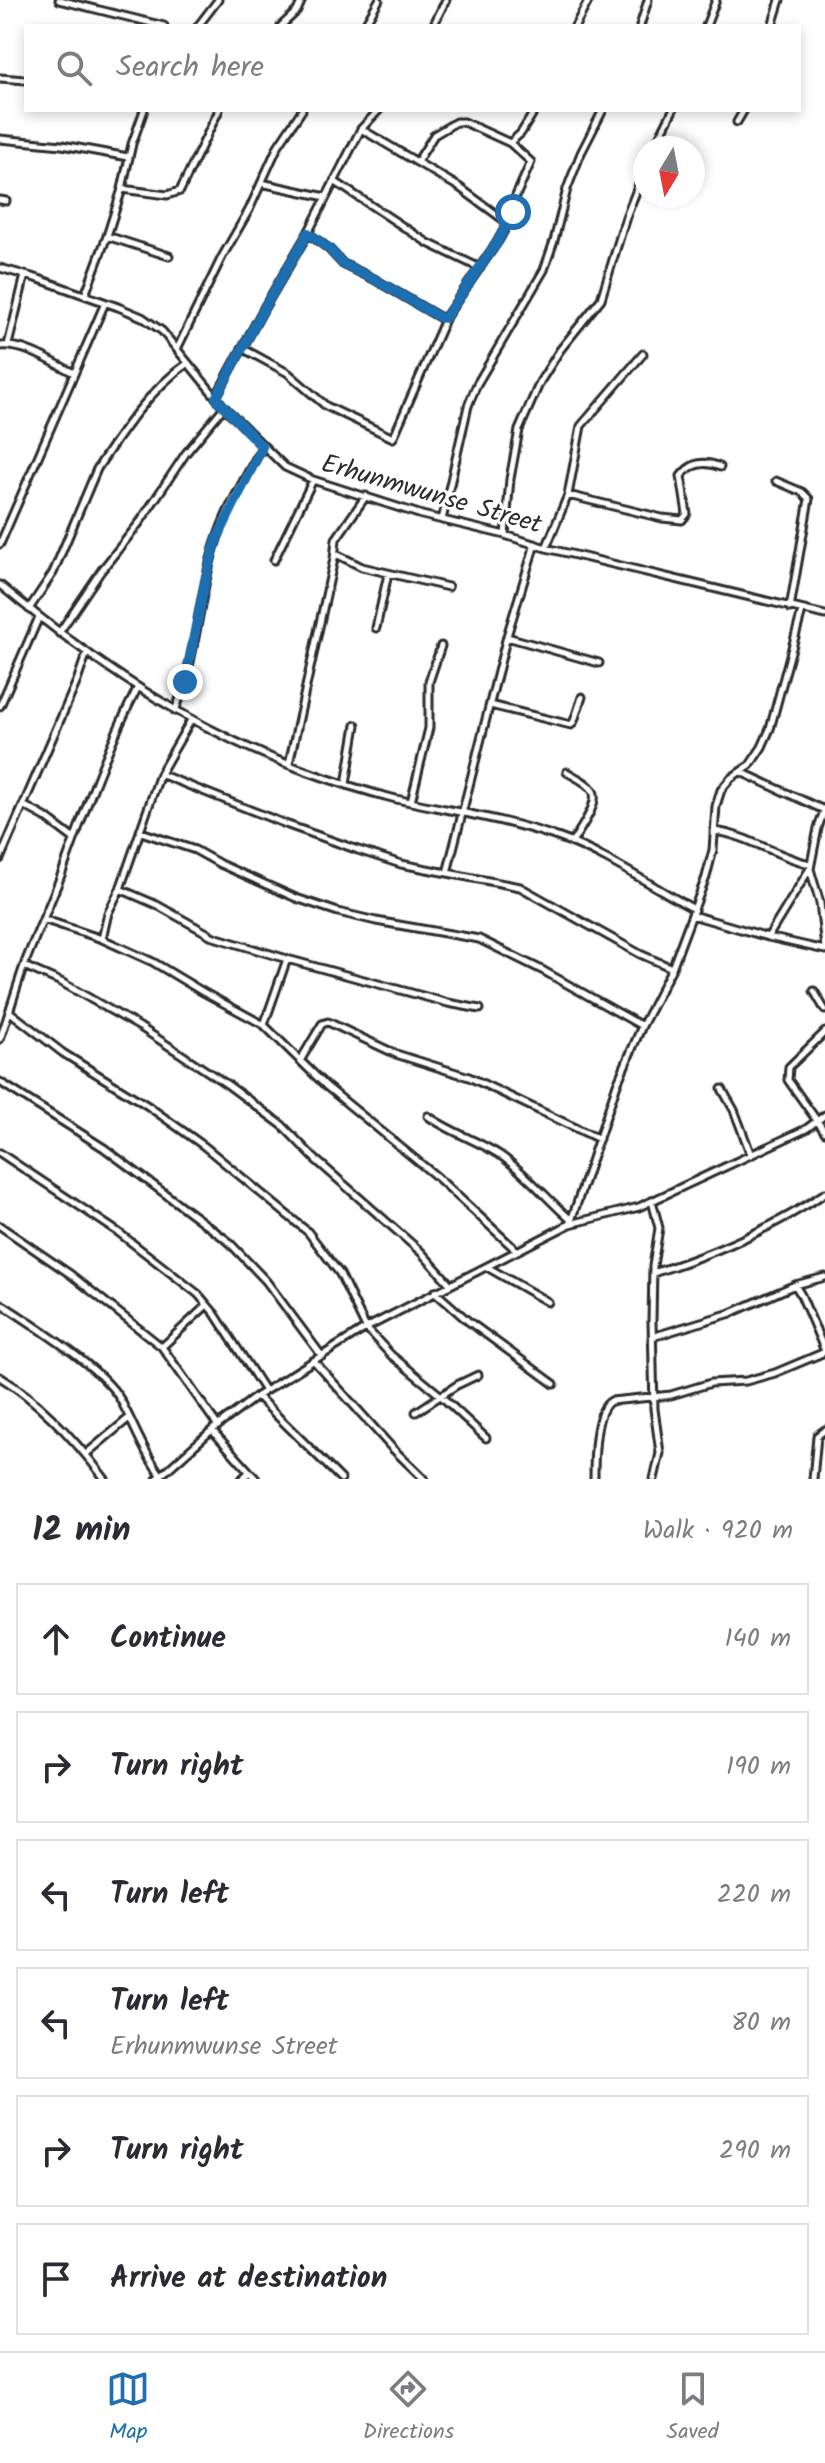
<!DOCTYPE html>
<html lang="en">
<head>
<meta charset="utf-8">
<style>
	:root { --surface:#fff; --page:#f7f7f7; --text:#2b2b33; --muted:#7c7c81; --line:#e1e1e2; --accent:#1f6fb2 }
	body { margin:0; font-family:Kalam,sans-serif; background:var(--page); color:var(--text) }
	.compass { position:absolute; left:633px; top:136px; width:72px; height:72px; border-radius:50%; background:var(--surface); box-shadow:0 4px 12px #0003; rotate:190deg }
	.stop { position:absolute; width:24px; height:24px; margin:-18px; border:6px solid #1f6fb2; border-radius:50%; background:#fff }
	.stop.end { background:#1f6fb2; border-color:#fff; box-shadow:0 2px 8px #0008 }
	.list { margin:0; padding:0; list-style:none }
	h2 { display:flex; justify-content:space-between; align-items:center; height:104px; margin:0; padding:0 32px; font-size:34px }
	h2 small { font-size:26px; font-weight:400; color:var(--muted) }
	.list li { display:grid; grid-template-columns:52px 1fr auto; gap:24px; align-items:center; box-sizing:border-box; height:112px; margin:0 16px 16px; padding:0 16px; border:2px solid var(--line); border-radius:0px }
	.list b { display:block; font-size:30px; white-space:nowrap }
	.list p { margin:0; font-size:26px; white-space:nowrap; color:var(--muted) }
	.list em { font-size:26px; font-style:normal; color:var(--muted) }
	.icon { flex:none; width:44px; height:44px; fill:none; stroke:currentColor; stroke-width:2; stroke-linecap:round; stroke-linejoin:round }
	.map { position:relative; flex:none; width:825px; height:1479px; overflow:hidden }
	.search { position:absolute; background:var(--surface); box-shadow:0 4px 12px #0003; left:24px; right:24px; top:24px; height:88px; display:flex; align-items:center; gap:20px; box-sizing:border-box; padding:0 28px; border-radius:0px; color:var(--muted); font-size:30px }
	.sheet { height:872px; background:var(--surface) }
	nav { display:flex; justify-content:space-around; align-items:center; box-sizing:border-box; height:112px; border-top:2px solid var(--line); background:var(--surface); font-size:22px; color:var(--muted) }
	nav a { display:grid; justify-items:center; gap:4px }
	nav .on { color:var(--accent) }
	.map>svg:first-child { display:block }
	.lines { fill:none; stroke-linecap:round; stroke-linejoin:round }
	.street-casing { stroke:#2b2b2b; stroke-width:11 }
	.street { stroke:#fff; stroke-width:5 }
	.route { stroke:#1f6fb2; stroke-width:10 }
	.labels { text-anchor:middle; stroke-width:6; stroke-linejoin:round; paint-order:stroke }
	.street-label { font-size:26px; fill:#2b2b2b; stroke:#fff }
</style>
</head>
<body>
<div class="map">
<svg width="825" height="1479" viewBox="0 0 825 1479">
	<rect width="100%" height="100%" fill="#fff"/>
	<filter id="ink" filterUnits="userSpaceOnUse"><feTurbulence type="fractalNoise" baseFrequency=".0125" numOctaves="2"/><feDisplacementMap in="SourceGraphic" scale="16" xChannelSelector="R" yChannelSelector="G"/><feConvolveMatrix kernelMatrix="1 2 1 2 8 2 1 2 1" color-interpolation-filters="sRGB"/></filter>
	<g filter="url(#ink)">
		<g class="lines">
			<!-- street casing -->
			<g class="street-casing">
				<path id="street" d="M59,0L164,26
					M198,26L218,0
					M281,26L297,11L302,0
					M364,26L379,0
					M433,26L446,0
					M575,26L589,0
					M640,26L648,0
					M706,26L716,0
					M772,26L780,0
					M0,78L26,80
					M737,122L744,110
					M361,129L459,187L508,223L513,212L515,198L531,162L510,143
					M0,139L62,145L128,157
					M654,148L673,110
					M417,162L434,135L456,122H464L510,143L521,133L535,110
					M334,181L428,243L480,268
					M261,183L326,197
					M122,189L167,195L180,191L219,110
					M0,200L6,201
					M308,233L329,249L343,264L374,279L439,317L445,318L498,241L508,223
					M107,236L169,256
					M0,268L39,279L118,307L142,317L162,331L224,407L285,467L313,480L422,515L505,535L546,548L825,615
					M85,295L107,236L122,189L132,144L144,110
					M8,345L25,275
					M0,346C26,344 52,362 74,373
					M242,348L288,373L326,406L393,438L446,317
					M177,349L222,257L249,210L278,146L302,110
					M216,397L264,308L308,233L361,129L379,110
					M776,481L802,492L809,499L790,608
					M568,495L662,518L682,520L687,514L681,476C691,463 704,460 720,467
					M442,520L468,406L477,384L544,270L554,241L567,189L581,153L603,110
					M505,535L510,479L519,430L540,382L560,350L601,299L626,217L645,169
					M0,544L105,303
					M546,548L568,495L581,426L643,354
					M336,554L362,567L448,587
					M274,560L313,480
					M0,585C92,661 190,729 303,770C333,781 364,791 396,799C451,811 507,819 560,838C603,853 653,887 694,909
					M29,609L53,573L97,469C121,432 151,388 188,363
					M376,628L388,574
					M59,633L101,571L140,522L186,453L224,407
					M507,637L599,663
					M490,705L571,725L574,721L582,697
					M0,706L39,617
					M175,711C197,657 198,597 216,542C226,509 246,477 262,447
					M289,764L334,559L336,539L366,496
					M567,772C575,777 589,783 593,791C600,803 578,832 572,843
					M741,772L824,810
					M160,774L288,825L358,850L401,864L520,887L640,954L672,968
					M346,784L356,725
					M411,802L429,728V682L441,646
					M23,805L45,817L74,839
					M825,808L818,828L810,869L820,903L825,948
					M714,831C748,835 777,857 810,864
					M141,832L195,850L220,864L296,898L338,912L376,921L479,939L542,970L642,1026
					M0,859L77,681L87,652
					M447,873L507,636L535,544
					M120,889L157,905L214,937L287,959L448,1003L480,1009
					M692,915L768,937L825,950
					M43,919L102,939L153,962L203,992L264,1025L326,1086L437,1177L517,1251
					M768,937L809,870
					M102,939L108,913L120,889L160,774L191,720
					M24,966L61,982L140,1027L228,1085L282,1125L315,1159L421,1252L450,1284
					M814,991L825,1010
					M10,1012L63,1053L148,1106L204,1146L308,1232L340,1274L366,1328L391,1355L441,1396L486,1438
					M264,1025L287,959
					M825,1032L789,1067L788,1080L825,1132
					M0,1039C9,1014 16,988 25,963C38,929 54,896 66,862C88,802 109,743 138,687
					M300,1061L322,1024L328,1022L396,1054L469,1077L599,1139
					M0,1082L104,1148L228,1241L266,1281L322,1356
					M722,1089L734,1110L751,1155
					M428,1116C450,1132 477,1140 500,1155C526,1173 546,1198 570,1219
					M0,1153L118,1232L198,1294L215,1314L265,1391
					M652,1201L659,1228L653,1266L652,1322L654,1409L660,1453L654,1479
					M570,1224L617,1084L642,1026L672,968L706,877L713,850L716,806L721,790L731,778L750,765L762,747L770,729L802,611
					M0,1226L70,1274L162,1347L218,1426
					M487,1267L548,1302
					M653,1273C713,1254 772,1229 825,1193
					M795,1285L825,1277
					M435,1292L468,1321L554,1384
					M0,1303C32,1324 102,1368 120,1399C134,1424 143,1452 161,1475
					M652,1337L731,1313L795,1285L801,1295L825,1351
					M162,1347L207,1305
					M314,1361L393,1449L424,1479
					M0,1377C41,1402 76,1441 105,1479
					M257,1396L341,1479
					M416,1412L457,1385L478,1375
					M212,1430L256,1479
					M86,1454L129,1418
					M157,1479L212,1430L257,1396L366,1328L570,1224L639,1207L806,1129L825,1115
					M242,1479L249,1472
					M594,1479C594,1460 594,1410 611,1401L671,1395L711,1383L746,1381L775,1373L825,1352
					M813,1479L817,1436L825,1430"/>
			</g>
			<!-- street -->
			<use href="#street" class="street"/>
		</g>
	</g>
	<g class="lines" filter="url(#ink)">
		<!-- route -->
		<path class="route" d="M185,682L206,577L217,539L262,447L216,398L264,308L308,233L329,249L343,264L374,279L439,317L445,318L498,241L513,212"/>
	</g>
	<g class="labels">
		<!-- street labels -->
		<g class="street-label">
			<text transform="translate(432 493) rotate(16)" y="9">Erhunmwunse Street</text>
		</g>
	</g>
</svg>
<svg class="compass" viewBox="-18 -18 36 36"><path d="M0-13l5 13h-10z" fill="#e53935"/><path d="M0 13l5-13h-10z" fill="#7c7c81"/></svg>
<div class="stop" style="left:513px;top:212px"></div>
<div class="stop end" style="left:185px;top:682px"></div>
<div class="search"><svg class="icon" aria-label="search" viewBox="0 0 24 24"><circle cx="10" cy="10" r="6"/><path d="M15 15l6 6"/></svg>Search here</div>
</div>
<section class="sheet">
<h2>12 min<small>Walk · 920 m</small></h2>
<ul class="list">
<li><svg class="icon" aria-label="ahead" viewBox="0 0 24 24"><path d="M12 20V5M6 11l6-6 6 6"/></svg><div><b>Continue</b></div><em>140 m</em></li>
<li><svg class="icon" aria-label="right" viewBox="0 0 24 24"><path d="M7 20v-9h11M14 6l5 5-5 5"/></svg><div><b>Turn right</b></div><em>190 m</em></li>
<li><svg class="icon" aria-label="left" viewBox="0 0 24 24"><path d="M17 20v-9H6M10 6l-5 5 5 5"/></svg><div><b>Turn left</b></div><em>220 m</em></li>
<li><svg class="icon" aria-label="left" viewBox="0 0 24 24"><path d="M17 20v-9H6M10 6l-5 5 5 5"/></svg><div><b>Turn left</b><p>Erhunmwunse Street</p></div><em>80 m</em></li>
<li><svg class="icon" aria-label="right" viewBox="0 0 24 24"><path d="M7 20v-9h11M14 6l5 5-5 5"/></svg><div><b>Turn right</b></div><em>290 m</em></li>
<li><svg class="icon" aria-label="arrive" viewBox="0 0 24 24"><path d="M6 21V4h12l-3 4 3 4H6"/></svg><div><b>Arrive at destination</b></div></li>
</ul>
</section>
<nav>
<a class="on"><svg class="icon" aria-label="map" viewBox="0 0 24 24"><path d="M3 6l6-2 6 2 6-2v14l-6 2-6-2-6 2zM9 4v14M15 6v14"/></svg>Map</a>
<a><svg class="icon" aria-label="directions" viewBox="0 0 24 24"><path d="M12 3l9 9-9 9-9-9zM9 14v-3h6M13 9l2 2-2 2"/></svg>Directions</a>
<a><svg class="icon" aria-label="saved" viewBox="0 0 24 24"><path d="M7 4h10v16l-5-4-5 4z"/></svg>Saved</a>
</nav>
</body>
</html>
